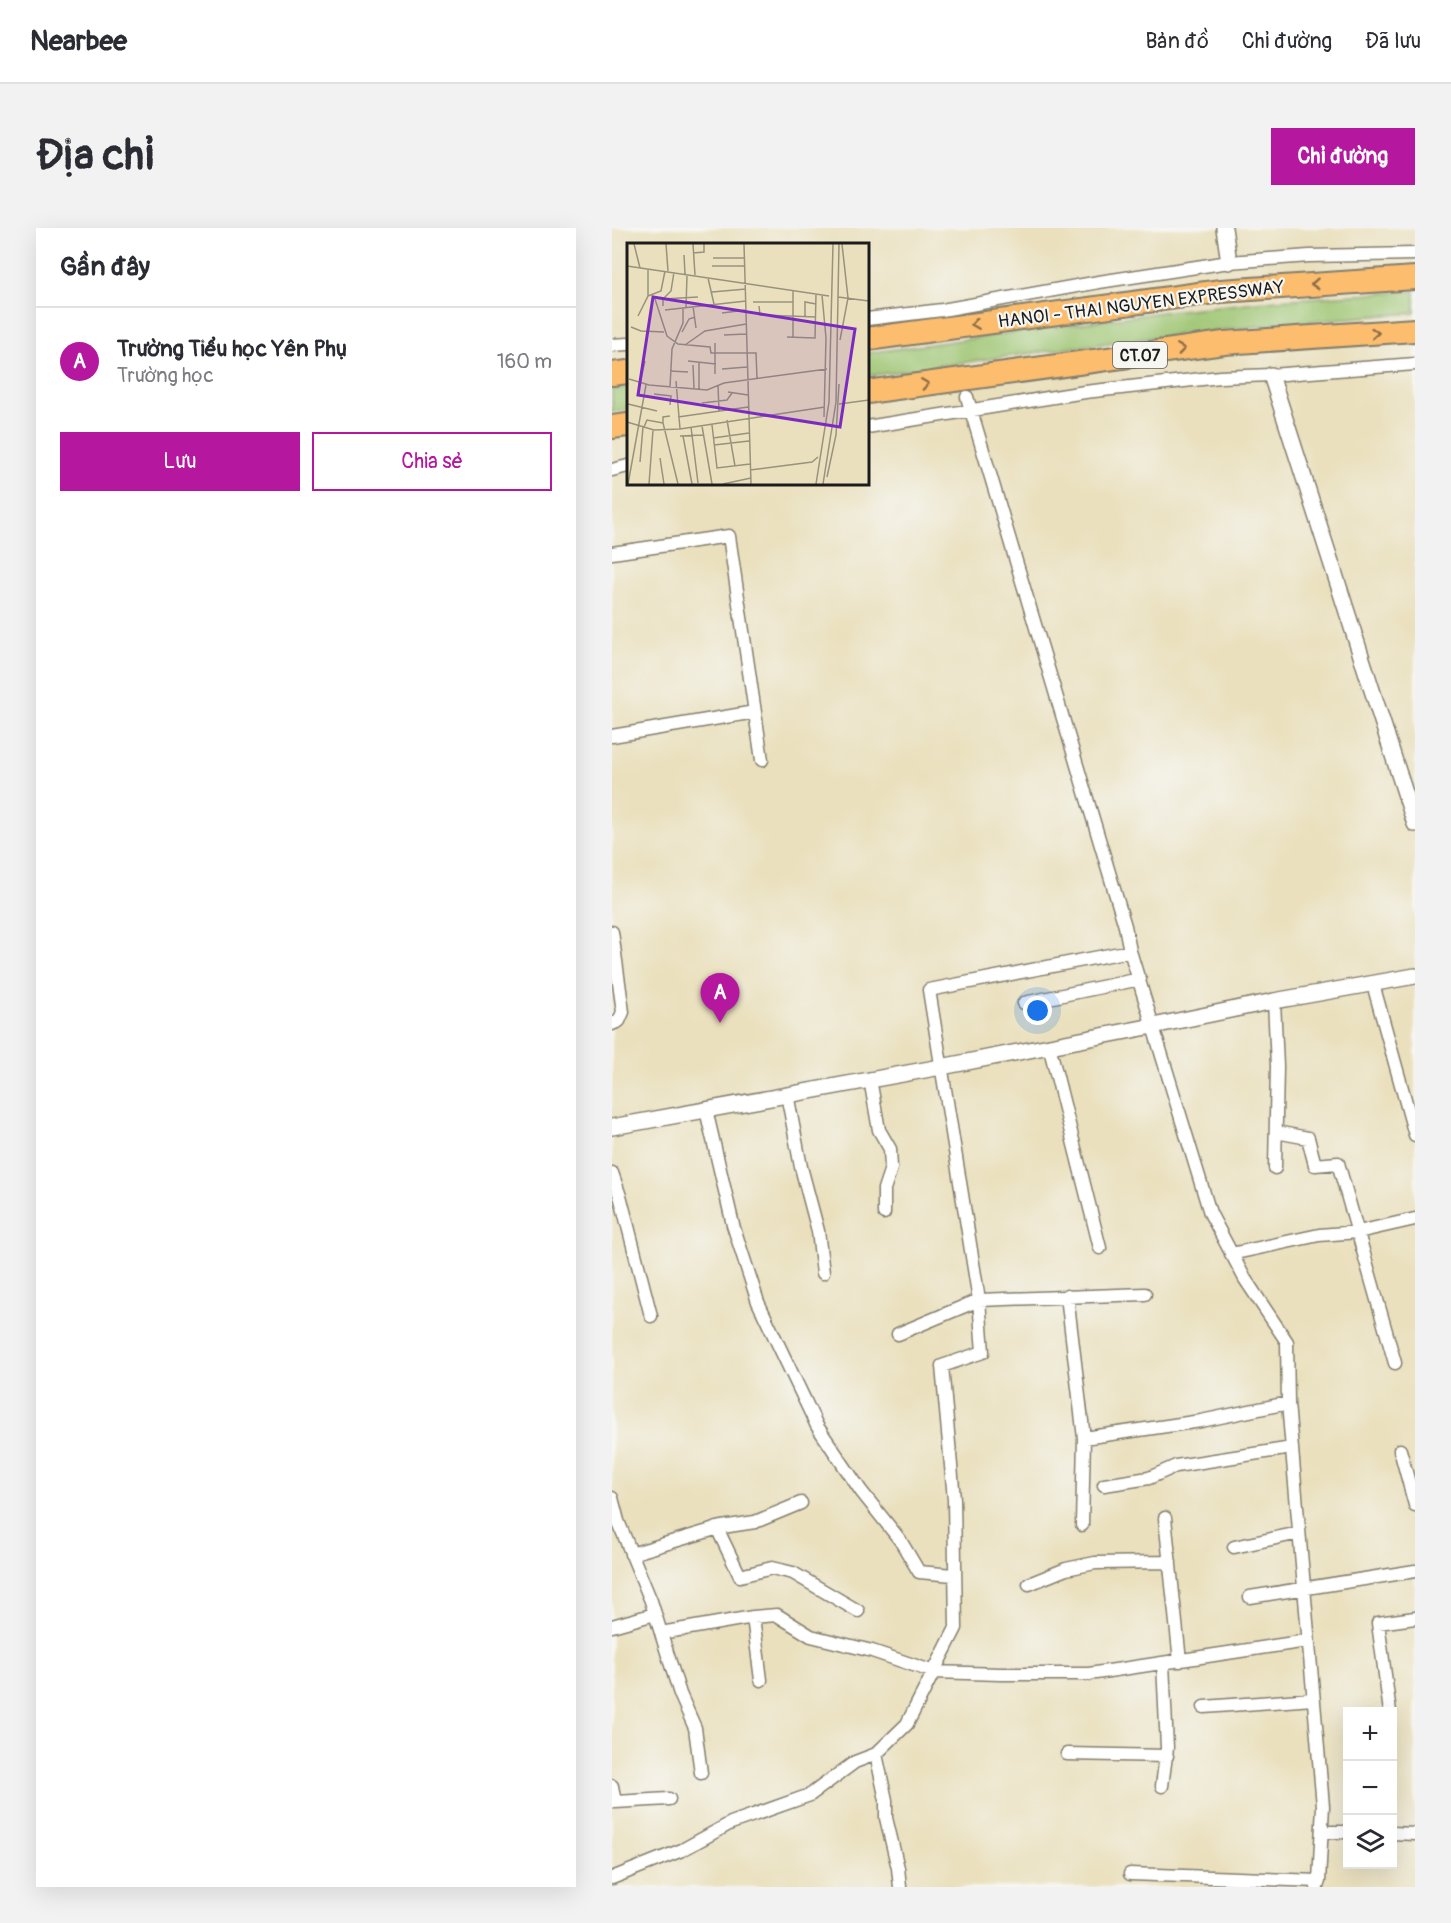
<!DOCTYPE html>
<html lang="vi">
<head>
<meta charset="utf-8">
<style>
	:root { --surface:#fff; --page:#f2f2f3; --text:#2b2b33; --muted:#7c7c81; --line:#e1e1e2; --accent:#b5179e }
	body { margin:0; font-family:Pangolin,sans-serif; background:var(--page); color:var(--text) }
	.controls { position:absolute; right:18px; bottom:18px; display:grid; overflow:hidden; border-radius:0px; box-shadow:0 6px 24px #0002 }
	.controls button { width:54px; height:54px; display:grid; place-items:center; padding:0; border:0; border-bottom:2px solid var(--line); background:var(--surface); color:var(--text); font:30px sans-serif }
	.you { position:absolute; left:426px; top:783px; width:21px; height:21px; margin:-15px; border:4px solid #fff; border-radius:50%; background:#1a73e8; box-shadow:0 0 0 9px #1a73e833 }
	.badge { display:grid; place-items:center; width:39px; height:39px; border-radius:50%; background:var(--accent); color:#fff; font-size:20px; font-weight:700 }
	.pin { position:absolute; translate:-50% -50px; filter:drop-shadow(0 2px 3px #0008) }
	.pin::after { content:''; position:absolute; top:32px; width:21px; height:18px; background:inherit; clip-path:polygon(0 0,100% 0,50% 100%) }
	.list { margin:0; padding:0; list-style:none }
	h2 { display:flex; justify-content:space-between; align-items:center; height:78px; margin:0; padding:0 24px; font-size:26px }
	h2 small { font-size:20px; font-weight:400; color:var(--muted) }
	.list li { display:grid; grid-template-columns:39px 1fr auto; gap:18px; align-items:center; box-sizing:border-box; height:108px; padding:0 24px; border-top:2px solid var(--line) }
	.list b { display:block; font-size:22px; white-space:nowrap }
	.list p { margin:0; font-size:20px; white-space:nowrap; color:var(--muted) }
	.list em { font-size:20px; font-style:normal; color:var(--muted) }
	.actions { display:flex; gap:12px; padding:18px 24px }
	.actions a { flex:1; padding:14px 0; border:2px solid var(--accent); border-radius:0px; text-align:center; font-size:21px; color:var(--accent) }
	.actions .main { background:var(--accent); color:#fff }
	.icon { flex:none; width:33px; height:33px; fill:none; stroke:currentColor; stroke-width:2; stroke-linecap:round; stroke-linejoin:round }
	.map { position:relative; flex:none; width:803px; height:1659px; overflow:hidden; border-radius:0px }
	header { display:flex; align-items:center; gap:36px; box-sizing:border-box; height:84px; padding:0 30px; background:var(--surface); border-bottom:2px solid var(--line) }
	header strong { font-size:28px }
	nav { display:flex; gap:33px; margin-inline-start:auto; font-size:21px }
	.intro { display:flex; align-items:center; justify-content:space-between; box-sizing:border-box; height:144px; padding:0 36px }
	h1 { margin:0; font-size:42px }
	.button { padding:15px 27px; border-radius:0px; background:var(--accent); color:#fff; font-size:21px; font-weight:700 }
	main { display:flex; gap:36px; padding:0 36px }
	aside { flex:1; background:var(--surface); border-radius:0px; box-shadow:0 6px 24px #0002 }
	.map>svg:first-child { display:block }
	.green { fill:#9cc46f; stroke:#5c7046; stroke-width:1.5 }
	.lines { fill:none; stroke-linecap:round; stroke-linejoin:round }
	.minor-casing { stroke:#837e6c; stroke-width:15 }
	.tertiary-casing { stroke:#837e6c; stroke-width:18 }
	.motorway-casing { stroke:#837e6c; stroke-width:26 }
	.minor { stroke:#fff; stroke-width:12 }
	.tertiary { stroke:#fff; stroke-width:15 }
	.motorway { stroke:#fcbd6e; stroke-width:22 }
	.oneway { stroke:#8c6c45 }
	.labels { text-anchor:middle; stroke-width:4.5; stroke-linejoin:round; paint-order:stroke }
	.shield { fill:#f6f6f2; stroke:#5d5d5c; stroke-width:1.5 }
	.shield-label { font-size:16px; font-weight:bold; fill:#1c1c1c }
	.street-label { font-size:18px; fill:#1c1c1c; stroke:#f6f6f2 }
	.inset-road { fill:none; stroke:#98927d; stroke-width:1.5 }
	.view { fill:#7b2cbf; fill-opacity:0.15; stroke:#7b2cbf; stroke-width:3 }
	.inset-edge { fill:none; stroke:#1c1c1c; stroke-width:3 }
</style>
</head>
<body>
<header>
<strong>Nearbee</strong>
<nav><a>Bản đồ</a><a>Chỉ đường</a><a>Đã lưu</a></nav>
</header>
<div class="intro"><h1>Địa chỉ</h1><a class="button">Chỉ đường</a></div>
<main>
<aside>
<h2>Gần đây<small></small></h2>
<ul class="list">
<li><span class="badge">A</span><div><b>Trường Tiểu học Yên Phụ</b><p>Trường học</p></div><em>160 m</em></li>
</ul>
<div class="actions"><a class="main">Lưu</a><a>Chia sẻ</a></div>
</aside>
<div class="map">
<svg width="803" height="1659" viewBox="0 0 803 1659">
	<rect width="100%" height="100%" fill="#f6f6f2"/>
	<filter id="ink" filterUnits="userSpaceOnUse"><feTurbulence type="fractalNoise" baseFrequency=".0167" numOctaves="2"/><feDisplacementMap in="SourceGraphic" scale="12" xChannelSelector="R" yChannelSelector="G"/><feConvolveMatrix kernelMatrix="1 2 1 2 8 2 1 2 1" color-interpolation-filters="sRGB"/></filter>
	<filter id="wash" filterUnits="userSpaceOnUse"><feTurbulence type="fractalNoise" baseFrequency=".008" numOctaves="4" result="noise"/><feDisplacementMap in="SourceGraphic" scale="24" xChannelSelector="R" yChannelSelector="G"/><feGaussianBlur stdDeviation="1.35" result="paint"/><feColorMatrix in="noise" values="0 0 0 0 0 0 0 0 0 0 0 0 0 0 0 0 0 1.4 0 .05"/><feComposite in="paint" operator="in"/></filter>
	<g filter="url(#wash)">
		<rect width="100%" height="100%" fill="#eae0bd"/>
		<!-- green -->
		<path class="green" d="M803,63V85C619,97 437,122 255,148V125L557,83L665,72Z
			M16,159V182L0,184V161Z"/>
	</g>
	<g filter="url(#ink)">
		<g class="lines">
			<!-- minor casing -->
			<g class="minor-casing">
				<path id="minor" d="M255,91L330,82L487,54L617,34L697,28L803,26
					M0,117L16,116
					M355,169L513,698L518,723L598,985L633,1051L675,1114L676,1175L711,1578L707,1653L705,1659
					M255,199L473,164L608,149L659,147L803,136
					M0,242L16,238
					M0,325L117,308L150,532
					M0,508L143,484
					M0,704L11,784L7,793L0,796
					M761,756L803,907
					M662,773L665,838L663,940
					M412,775L528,751
					M437,817L488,1020
					M258,851L267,902L278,921L279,940L272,961V985
					M175,866L189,939L206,1003L211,1045
					M94,882L121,997L146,1074L205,1198L249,1263L288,1312L307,1344L341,1347
					M664,904L696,910L703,937L726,935L783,1135
					M0,945L9,971L39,1088
					M619,1026L707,1007L746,1004L803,991
					M455,1068L472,1210L470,1297
					M286,1106L367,1072L533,1066
					M472,1210L589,1193L676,1175
					M788,1222L803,1277
					M492,1257L537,1250L564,1238L680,1220
					M0,1270L6,1293L39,1373L68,1466L83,1500L89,1545
					M553,1290L568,1433
					M105,1300L128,1348L160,1340L181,1345L246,1383
					M622,1319L687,1305
					M19,1326L110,1299L143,1294L189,1275
					M417,1356L454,1341L483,1335L558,1334
					M638,1369L803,1343
					M141,1389L149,1452
					M0,1398L43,1386
					M49,1405L141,1389L165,1387L199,1408L260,1423L322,1444L388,1446H477L695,1413
					M592,1479L701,1471
					M778,1484L766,1395L803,1390
					M264,1526L274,1572V1590L286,1640L288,1659
					M455,1526L555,1528
					M0,1558L3,1574L57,1571
					M550,1558L555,1520L551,1435
					M710,1604H736
					M780,1605L803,1606
					M518,1646L707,1653
					M0,1650L70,1622L119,1595L198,1567L243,1534L264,1526L295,1496L344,1400L342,1271L330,1138L371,1124L367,1072L317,762L518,723"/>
			</g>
			<!-- tertiary casing -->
			<g class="tertiary-casing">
				<path id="tertiary" d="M612,0L617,34
					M659,147L803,596
					M0,899L329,839L541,798L662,773L803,748"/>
			</g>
			<!-- motorway casing -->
			<g class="motorway-casing">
				<path id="motorway" d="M255,111L609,63L803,50
					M0,146L16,144
					M255,164L612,115L803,102
					M0,199L16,197"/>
			</g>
			<!-- minor -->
			<use href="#minor" class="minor"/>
			<!-- tertiary -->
			<use href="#tertiary" class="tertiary"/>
			<!-- motorway -->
			<use href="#motorway" class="motorway"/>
		</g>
		<!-- one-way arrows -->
		<defs><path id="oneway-chevron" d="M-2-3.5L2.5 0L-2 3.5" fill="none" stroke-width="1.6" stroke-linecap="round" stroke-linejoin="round" transform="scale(1.5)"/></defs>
		<g class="oneway">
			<use href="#oneway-chevron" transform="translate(703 56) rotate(176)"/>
			<use href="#oneway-chevron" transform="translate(363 96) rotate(172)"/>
			<use href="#oneway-chevron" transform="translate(763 105) rotate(-4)"/>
			<use href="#oneway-chevron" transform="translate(569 121) rotate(-8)"/>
			<use href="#oneway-chevron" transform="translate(313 156) rotate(-8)"/>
		</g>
	</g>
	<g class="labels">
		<!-- shield labels -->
		<rect class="shield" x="501" y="114" width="54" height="26" rx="4.5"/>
		<g class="shield-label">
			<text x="528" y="133">CT.07</text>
		</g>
		<!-- street labels -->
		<g class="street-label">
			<text transform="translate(529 76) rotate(-7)" y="6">HANOI - THAI NGUYEN EXPRESSWAY</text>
		</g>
	</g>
	<!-- overview -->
	<g transform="translate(15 15)">
		<rect width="242" height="242" fill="#eae0bd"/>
		<path class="inset-road" d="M7,1L13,25M39,1L41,28M66,1L68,32M117,1L124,241M66,10L77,9V1M57,12L58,31M86,15H118M0,23L202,53M85,23H118M81,35L87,61M166,48V94M85,49L119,46M195,52L199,95L197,174M21,53L34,48L38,28M27,53L40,93L51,101L83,104L84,110H129L130,135M211,54L242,58M36,56L44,48L47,29M126,59H166M36,63V56L71,54M66,63L69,85M132,63L133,72L189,74M59,65L60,32M38,67L119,58M95,70L119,67M11,73L21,53V26M178,73V59L189,61M4,84L14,88L37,89M55,89L62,76L68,74M97,92L119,91M160,94L188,95L189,51M213,97L221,55L215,1M88,100V131M58,102L78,88L119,81M61,118L89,121M72,120V146M66,122L67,145M95,126L120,124M43,128L61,129M2,136L22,142L80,147L97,140L200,126M49,138L53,186M13,140L18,118M91,142L92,168M43,144L45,106L56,80V65M101,149L121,152M27,151L44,153L43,162M75,160L100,157L105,150M1,161L30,168M212,161L242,157M43,173L36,174V180L51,241M51,174L121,164M100,177L108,223M0,179L27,187L53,186L198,164M85,182L90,225L123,221M75,183L85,241M17,184L20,177L36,180M64,184L71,240M53,193L77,192M56,193L65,241M86,195L122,190M87,202L122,198M33,215L37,241M13,219L16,184M123,227L185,219L191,214M200,234L209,192L212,141M1,241L19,142M22,241L26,187M96,241L124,235M189,241L202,159L206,1M196,241L209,159L212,1"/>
		<path class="view" d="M26,54L228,86L213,184L11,152Z"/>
		<rect width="242" height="242" class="inset-edge"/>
	</g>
</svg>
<div class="controls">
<button>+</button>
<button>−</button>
<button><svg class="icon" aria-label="layers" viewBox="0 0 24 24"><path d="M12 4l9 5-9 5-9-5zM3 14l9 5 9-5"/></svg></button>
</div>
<div class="you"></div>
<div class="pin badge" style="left:108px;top:795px">A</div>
</div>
</main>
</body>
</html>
